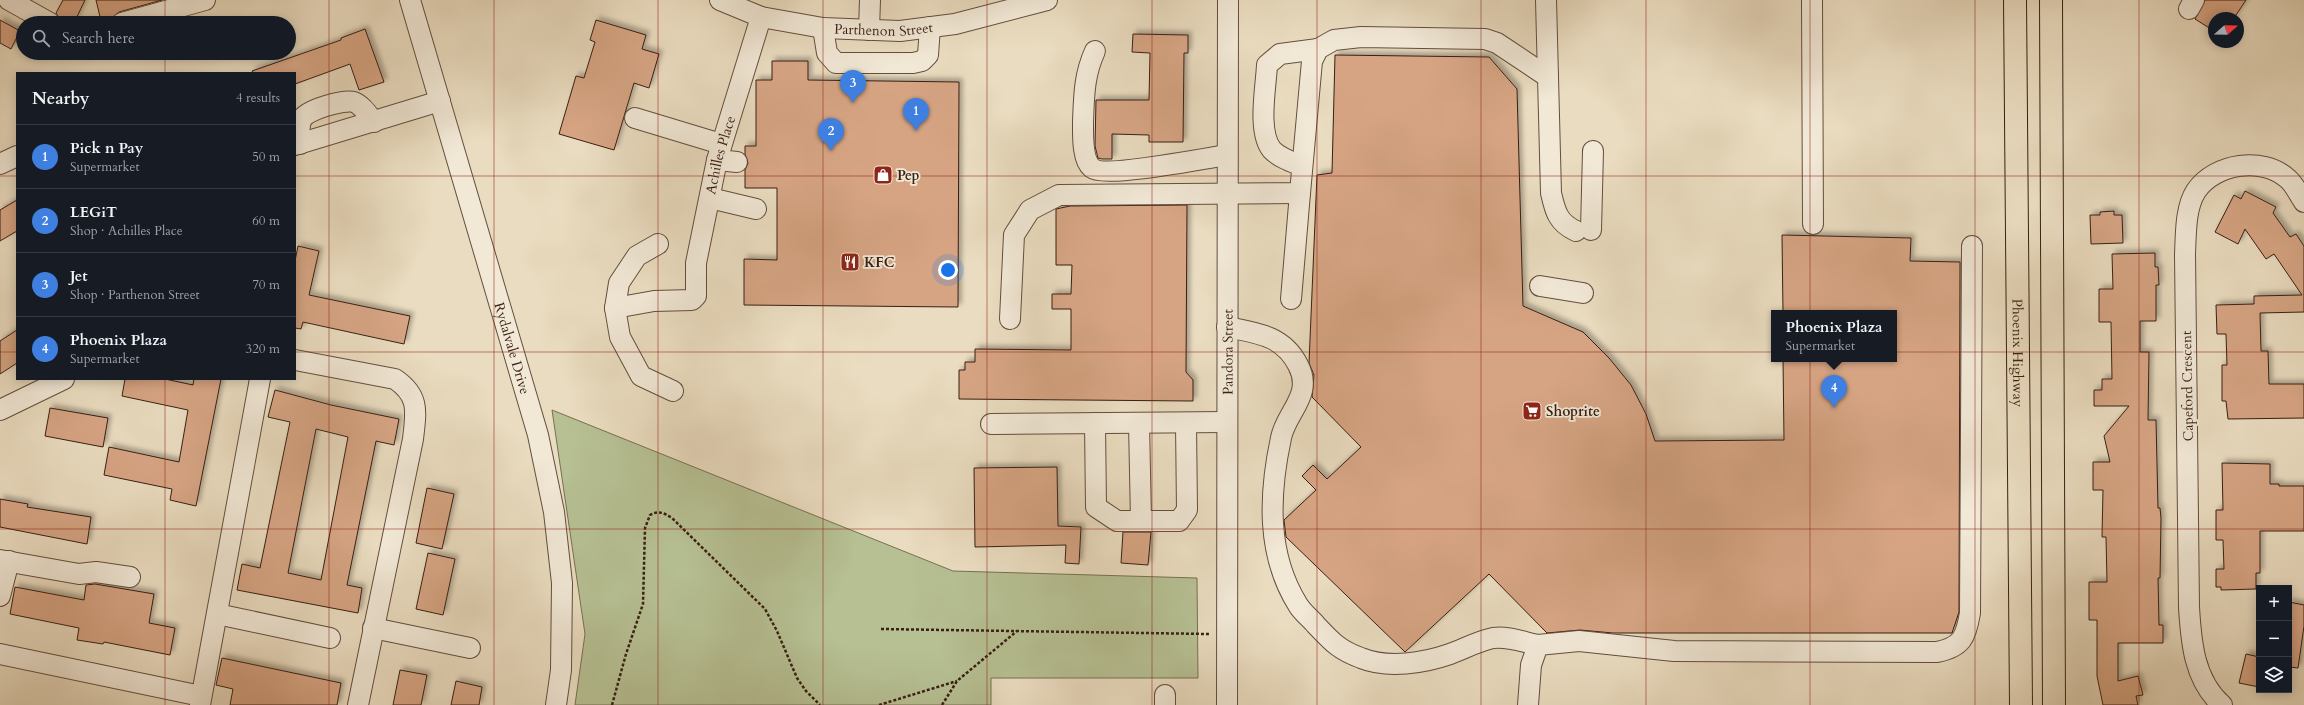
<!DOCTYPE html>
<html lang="en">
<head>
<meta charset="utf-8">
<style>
	:root { --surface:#171b24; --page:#242831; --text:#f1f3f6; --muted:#9ea1a6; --line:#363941; --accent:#d93025 }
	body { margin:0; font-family:Cardo,serif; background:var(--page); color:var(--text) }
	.controls { position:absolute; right:12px; bottom:12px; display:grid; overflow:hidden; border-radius:0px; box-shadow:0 2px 10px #0003 }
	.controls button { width:36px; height:36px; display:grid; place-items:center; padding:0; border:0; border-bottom:1px solid var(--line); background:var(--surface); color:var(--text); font:20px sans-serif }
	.compass { position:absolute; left:2208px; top:12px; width:36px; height:36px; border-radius:50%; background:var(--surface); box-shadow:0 2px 10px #0003; rotate:70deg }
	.you { position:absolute; left:948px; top:270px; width:14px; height:14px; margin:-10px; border:3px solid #fff; border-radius:50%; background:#1a73e8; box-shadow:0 0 0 6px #1a73e833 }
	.badge { display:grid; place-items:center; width:26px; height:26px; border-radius:50%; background:var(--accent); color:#fff; font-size:13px; font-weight:700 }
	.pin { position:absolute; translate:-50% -33px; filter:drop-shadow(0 1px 2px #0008) }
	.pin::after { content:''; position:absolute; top:21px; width:14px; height:12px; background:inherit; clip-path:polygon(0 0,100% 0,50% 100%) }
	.popup { position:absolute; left:1771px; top:310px; width:126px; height:52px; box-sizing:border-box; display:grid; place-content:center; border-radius:0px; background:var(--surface); filter:drop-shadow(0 1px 3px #0005); font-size:13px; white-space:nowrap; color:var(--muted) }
	.popup b { font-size:15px; color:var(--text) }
	.popup::after { content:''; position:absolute; left:50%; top:100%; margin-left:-8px; border:8px solid transparent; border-top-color:var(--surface) }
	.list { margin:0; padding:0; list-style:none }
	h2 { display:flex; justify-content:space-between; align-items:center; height:52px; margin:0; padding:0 16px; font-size:17px }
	h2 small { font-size:13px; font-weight:400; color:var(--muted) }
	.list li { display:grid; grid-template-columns:26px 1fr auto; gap:12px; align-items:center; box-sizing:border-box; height:64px; padding:0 16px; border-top:1px solid var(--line) }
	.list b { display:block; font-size:15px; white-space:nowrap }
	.list p { margin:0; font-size:13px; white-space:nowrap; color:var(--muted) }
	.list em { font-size:13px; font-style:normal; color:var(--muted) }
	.icon { flex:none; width:22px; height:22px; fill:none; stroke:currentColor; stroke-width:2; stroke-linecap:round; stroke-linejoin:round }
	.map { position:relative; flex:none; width:2304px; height:705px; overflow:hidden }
	.search { position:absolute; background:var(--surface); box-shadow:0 2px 10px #0003; left:16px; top:16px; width:280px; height:44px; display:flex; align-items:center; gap:10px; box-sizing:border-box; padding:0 14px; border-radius:22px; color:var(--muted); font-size:15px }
	.panel { position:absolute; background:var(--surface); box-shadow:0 2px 10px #0003; left:16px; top:72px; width:280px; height:308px; border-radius:0px }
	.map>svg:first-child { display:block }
	.green { fill:#b6c093; stroke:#777053 }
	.building { fill:#d6a483; stroke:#381f13; fill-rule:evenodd; filter:url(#shadow) }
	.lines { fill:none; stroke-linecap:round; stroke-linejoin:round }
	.minor-casing { stroke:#644e3e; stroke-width:22 }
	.major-casing { stroke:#381f13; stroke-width:24 }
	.path { stroke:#381f13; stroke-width:2.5; stroke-dasharray:3 2; stroke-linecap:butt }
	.minor { stroke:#f1e8d6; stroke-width:20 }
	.major { stroke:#eadcc0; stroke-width:22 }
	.grid { fill:none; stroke:#8f2418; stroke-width:1; stroke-opacity:0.55 }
	.labels { text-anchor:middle; stroke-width:3.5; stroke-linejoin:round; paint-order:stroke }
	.street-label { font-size:14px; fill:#381f13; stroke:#f1e8d6 }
	.poi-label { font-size:14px; font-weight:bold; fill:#381f13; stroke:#f1e8d6; text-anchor:start }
</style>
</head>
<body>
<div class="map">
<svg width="2304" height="705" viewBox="0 0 2304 705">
	<defs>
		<filter id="shadow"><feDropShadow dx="3.5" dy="-3.5" stdDeviation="2" flood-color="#0004"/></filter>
	</defs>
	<rect width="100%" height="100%" fill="#eadcc0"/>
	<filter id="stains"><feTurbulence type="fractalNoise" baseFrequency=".005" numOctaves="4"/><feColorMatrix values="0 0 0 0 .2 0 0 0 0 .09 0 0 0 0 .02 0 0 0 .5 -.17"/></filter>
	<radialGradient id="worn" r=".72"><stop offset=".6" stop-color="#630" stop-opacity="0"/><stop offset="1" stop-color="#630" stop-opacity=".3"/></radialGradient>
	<!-- green -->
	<path class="green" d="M552,410L953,571L1197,578L1198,678H991V705H575L585,634Z"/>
	<!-- building -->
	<path class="building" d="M63,0H85L74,23L61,21L56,13Z
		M96,0H162L119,12L112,18L101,21Z
		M2205,0H2246L2234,18H2214V31L2195,19Z
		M0,20L20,31L11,49L0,43Z
		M596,20L646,35L642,49L659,54L649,88L634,83L614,150L559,134L576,76L584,78L595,42L590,40Z
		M365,29L384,82L359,90L350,64L295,84V73H253L252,71L341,40V38Z
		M1133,34L1188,35V53H1184L1183,142H1149V135L1112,134V159H1102L1098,158L1095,146L1096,100H1149L1150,53L1132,52Z
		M1335,55L1489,57L1517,89L1523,306L1583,332L1609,358L1631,385L1646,414L1655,441L1784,440L1783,359H1894V313H1783L1782,235L1911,238L1910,261L1960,262L1959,612L1952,633H1613L1580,630L1547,633L1489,574L1405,652L1286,537L1284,520L1316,490L1302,476L1313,465L1327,479L1361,447L1312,397L1314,375L1309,363L1317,175L1332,173Z
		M772,61H808V80L959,82L958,307L744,305V259L777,260V188H745V170L748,163L745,154V146H756V80H772Z
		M2245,191L2276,207L2273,213L2290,237L2296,234L2304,246V312L2260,313L2261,351H2268L2269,384H2304V418L2228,419L2226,401H2222V365H2227L2226,334H2217L2216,305L2254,304V296L2302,295L2274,254L2266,259L2245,229L2238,244L2215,232L2234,195L2241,199Z
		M17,200V231L0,241V210Z
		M1187,205L1186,372L1193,380V401L959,399V370H965V362H975V349L1071,350V309H1052V294H1071L1072,265H1056V209L1070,206Z
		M2114,211V215H2122L2123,243L2091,244L2090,215H2100V212Z
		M298,246L319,251L309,295L410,316L404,344L303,322L301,329L295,328V261Z
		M2155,253V267H2158L2159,285H2156V321H2140V352H2149L2148,420H2156L2158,508H2160L2161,518L2160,578H2158L2159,625H2163V643H2118V681L2138,676L2143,695L2136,696L2138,705H2103L2097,676V620H2089V582H2107L2106,537H2102L2103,490H2093V462H2110L2104,436L2129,406H2094V390H2102V379H2112L2111,322H2099V289H2113L2112,254Z
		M17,330V363L0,374V341Z
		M125,379H165L193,385L194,379H221L196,506L170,500L172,489L104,475L109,447L179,462L188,410L122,396Z
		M275,390L331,405L399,419L394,445L376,441L347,585L362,588L358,613L237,590L242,564L260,568L290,422L268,417ZM316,429L348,437L321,580L288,573Z
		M50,408L108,418L103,447L45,436Z
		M2222,463L2270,464V484H2279V486H2304V531H2260V573H2256V589L2221,590V587H2216V569H2224L2223,540H2216V510H2223Z
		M1057,467L1058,526L1081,527L1079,564L1065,563L1066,545L975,547L974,468Z
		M427,488L454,494L442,549L416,543Z
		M0,499L28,504L27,507L91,517L87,544L0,527Z
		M1123,532H1151L1148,565L1121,563Z
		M428,553L455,559L443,615L416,609Z
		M95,584L154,594L149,623L175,628L170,655L104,642L103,644L77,640L79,628L10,614L15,587L84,600L86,585Z
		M2289,602L2304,605V626L2298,668L2289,667Z
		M2246,654L2259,657V687L2239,683Z
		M222,658L341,683L337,705H230L233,689L216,685Z
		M400,670L427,675L421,705H393Z
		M456,681L482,687L479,705H451Z"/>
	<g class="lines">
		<!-- minor casing -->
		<g class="minor-casing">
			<g id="minor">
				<path d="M9,0L50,23"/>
				<path id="s1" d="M410,0L538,435L554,512L562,583L561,670L556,705"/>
				<path id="s2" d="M720,0L761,17L823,28L900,31L955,24L1047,0"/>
				<path d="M1546,0L1551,193C1555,211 1558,223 1576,231"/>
				<path d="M1812,0L1813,224"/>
				<path d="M2189,9L2194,0"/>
				<path d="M122,23L205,0"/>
				<path d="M823,28L827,53L836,63H913L922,61L928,55L930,27"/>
				<path d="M869,30L870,0"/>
				<path d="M1095,51C1084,75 1084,96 1083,122C1083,135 1082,160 1092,168C1105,178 1207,158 1227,155"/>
				<path d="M635,118L721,144"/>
				<path d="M300,144C300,136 298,126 302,119C306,110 344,99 354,102C362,105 369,116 374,122"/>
				<path d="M295,145L440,101"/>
				<path d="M717,160L737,162"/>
				<path d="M0,164L17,156"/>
				<path d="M1302,166C1292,162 1280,158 1272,150C1257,132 1266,87 1267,65L1280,54L1318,49"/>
				<path d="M710,198L756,209"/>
				<path d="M1591,230L1593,151"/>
				<path d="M658,244L637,256L619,283L615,308L620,337L641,376L673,391"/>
				<path d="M1540,286L1583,293"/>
				<path d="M1291,299L1300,193"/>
				<path id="s3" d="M615,308L654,301L692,300L696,296V263L717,160L761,17"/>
				<path d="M1010,319L1014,235L1030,210L1059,195L1300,193L1312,61L1318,49L1334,40L1361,37L1485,39L1497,43L1548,77"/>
				<path d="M1227,327C1256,333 1283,335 1298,365C1314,395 1286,412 1281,438C1269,494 1266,554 1298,605C1302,612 1310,618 1316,625C1332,642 1339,650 1361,658C1388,669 1424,663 1450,654C1464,649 1478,641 1493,638C1508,636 1523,642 1538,645"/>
				<path d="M295,360L395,379C420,396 416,412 413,439L358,705"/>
				<path d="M0,410L64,379"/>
				<path d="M1095,423L1096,507L1117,521H1179L1187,510L1186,423"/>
				<path d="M1139,423L1141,521"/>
				<path d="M991,424L1227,422"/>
				<path d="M0,560L79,574L96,572L130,577"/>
				<path d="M0,596L9,561"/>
				<path d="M217,614L330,638"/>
				<path d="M373,628L470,648"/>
				<path d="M0,654L201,696"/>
				<path d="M200,705L260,379"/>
				<path d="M1165,705V695"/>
				<path id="s4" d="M1227,705L1228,0"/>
				<path d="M1528,705L1531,665L1538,645L1579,641L1674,651L1937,652C1962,647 1966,637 1970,613L1972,246"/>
				<path d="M2222,705C2194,680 2191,642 2189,607L2185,254C2186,235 2185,208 2196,191C2215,163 2263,156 2288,179C2295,185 2299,195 2304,202"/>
			</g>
		</g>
		<!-- major casing -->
		<g class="major-casing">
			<g id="major">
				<path id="s5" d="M2015,0L2021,705"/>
				<path d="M2051,0L2054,705"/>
			</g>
		</g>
		<!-- path -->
		<path class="path" d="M881,629L1209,634
			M612,705L626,654L643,604L645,528L650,515C659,510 664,513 672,518L765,609L777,631L797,678L806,691L820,705
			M879,705L957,681
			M942,705L957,681L1017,631"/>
		<!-- minor -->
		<use href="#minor" class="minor"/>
		<!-- major -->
		<use href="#major" class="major"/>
	</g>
	<!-- grid -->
	<path class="grid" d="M165,0V23M329,0V705M494,0V705M658,0V705M823,0V705M987,0V705M1152,0V705M1317,0V705M1481,0V705M1646,0V705M1810,0V705M1975,0V705M2139,0V705M165,53V73M0,176H17M295,176H2304M0,352H17M295,352H2304M165,379V705M0,529H2304"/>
	<!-- icons -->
	<defs>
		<g id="shop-square" transform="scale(1)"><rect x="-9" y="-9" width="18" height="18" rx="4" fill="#8f2418" stroke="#f1e8d6"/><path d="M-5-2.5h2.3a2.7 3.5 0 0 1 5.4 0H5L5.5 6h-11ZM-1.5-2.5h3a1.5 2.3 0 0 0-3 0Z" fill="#fff"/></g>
		<g id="restaurant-square" transform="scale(1)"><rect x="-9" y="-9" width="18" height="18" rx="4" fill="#8f2418" stroke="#f1e8d6"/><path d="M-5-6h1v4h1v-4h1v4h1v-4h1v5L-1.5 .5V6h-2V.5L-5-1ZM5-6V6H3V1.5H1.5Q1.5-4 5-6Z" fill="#fff"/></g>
		<g id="supermarket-square" transform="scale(1)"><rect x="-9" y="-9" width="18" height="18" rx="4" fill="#8f2418" stroke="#f1e8d6"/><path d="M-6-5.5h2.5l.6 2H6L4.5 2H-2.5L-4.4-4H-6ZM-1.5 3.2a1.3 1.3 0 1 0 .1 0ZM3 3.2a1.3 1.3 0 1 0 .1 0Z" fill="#fff"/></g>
	</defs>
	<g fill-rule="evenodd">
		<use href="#shop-square" x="883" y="175"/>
		<use href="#restaurant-square" x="850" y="262"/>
		<use href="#supermarket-square" x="1532" y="411"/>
	</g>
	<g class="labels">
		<!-- street labels -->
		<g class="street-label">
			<text dy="5" stroke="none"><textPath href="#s2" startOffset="168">Parthenon Street</textPath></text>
			<text dy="5" stroke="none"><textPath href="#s3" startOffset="227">Achilles Place</textPath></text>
			<text dy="5" stroke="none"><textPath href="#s1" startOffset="363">Rydalvale Drive</textPath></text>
			<text dy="5" stroke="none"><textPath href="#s4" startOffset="353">Pandora Street</textPath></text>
			<text dy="5" stroke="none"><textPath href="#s5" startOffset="353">Phoenix Highway</textPath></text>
			<text transform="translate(2187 386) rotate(-91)" y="5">Capeford Crescent</text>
		</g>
		<!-- poi labels -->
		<g class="poi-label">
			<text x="897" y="180">Pep</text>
			<text x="864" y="267">KFC</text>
			<text x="1546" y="416">Shoprite</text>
		</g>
	</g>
	<rect width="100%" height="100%" filter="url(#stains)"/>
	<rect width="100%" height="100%" fill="url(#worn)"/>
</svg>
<div class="controls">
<button>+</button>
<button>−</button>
<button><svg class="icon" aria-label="layers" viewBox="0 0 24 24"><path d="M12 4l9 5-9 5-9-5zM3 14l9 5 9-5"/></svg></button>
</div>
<svg class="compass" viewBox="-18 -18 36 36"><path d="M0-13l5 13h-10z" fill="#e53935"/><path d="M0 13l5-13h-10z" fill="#9ea1a6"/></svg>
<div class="you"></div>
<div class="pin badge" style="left:916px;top:131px;background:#3f7fe0">1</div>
<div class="pin badge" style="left:831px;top:151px;background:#3f7fe0">2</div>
<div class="pin badge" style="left:853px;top:103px;background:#3f7fe0">3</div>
<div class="pin badge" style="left:1834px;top:408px;background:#3f7fe0">4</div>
<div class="popup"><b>Phoenix Plaza</b>Supermarket</div>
<div class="search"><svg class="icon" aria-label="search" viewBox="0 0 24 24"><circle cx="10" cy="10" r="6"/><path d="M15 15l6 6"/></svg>Search here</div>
<section class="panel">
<h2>Nearby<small>4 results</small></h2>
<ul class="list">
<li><span class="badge" style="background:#3f7fe0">1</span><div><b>Pick n Pay</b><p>Supermarket</p></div><em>50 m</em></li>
<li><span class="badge" style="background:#3f7fe0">2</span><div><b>LEGiT</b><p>Shop · Achilles Place</p></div><em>60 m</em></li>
<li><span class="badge" style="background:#3f7fe0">3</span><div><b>Jet</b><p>Shop · Parthenon Street</p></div><em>70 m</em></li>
<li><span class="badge" style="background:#3f7fe0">4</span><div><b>Phoenix Plaza</b><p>Supermarket</p></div><em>320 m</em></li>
</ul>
</section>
</div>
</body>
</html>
